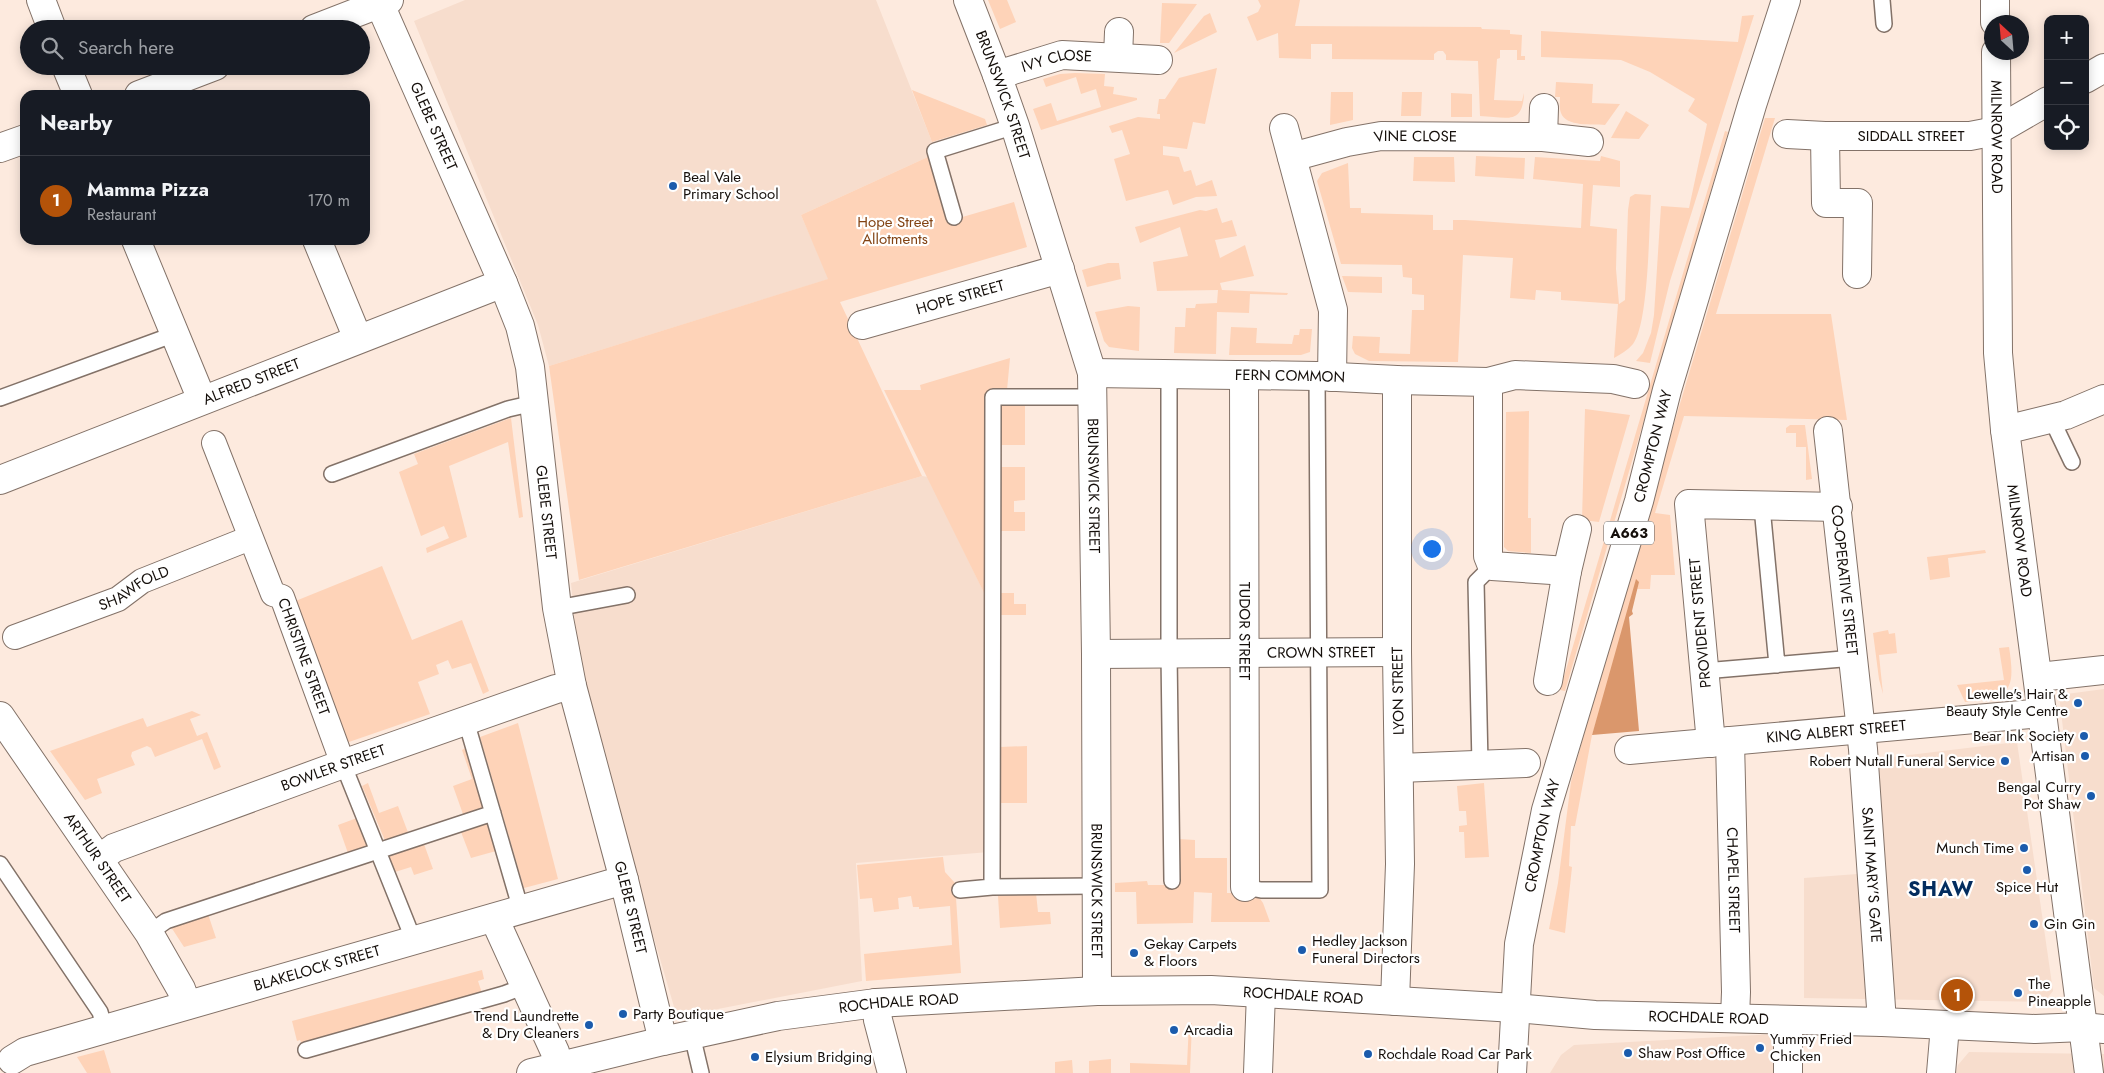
<!DOCTYPE html>
<html lang="en">
<head>
<meta charset="utf-8">
<style>
	:root { --surface:#171b24; --page:#242831; --text:#f1f3f6; --muted:#9ea1a6; --line:#363941; --accent:#b45309 }
	body { margin:0; font-family:Jost,sans-serif; background:var(--page); color:var(--text) }
	.controls { position:absolute; right:15px; top:15px; display:grid; overflow:hidden; border-radius:10px; box-shadow:0 2px 12px #0003 }
	.controls button { width:45px; height:45px; display:grid; place-items:center; padding:0; border:0; border-bottom:1px solid var(--line); background:var(--surface); color:var(--text); font:25px sans-serif }
	.compass { position:absolute; left:1984px; top:15px; width:45px; height:45px; border-radius:50%; background:var(--surface); box-shadow:0 2px 12px #0003; rotate:334deg }
	.you { position:absolute; left:1431px; top:548px; width:18px; height:18px; margin:-12px; border:4px solid #fff; border-radius:50%; background:#1a73e8; box-shadow:0 0 0 8px #1a73e833 }
	.badge { display:grid; place-items:center; width:32px; height:32px; border-radius:50%; background:var(--accent); color:#fff; font-size:16px; font-weight:700 }
	.pin { position:absolute; translate:-50% -50%; border:2px solid #fff; box-shadow:0 1px 5px #0006 }
	.list { margin:0; padding:0; list-style:none }
	h2 { display:flex; justify-content:space-between; align-items:center; height:65px; margin:0; padding:0 20px; font-size:21px }
	h2 small { font-size:16px; font-weight:400; color:var(--muted) }
	.list li { display:grid; grid-template-columns:32px 1fr auto; gap:15px; align-items:center; box-sizing:border-box; height:90px; padding:0 20px; border-top:1px solid var(--line) }
	.list b { display:block; font-size:19px; white-space:nowrap }
	.list p { margin:0; font-size:16px; white-space:nowrap; color:var(--muted) }
	.list em { font-size:16px; font-style:normal; color:var(--muted) }
	.icon { flex:none; width:28px; height:28px; fill:none; stroke:currentColor; stroke-width:2; stroke-linecap:round; stroke-linejoin:round }
	.map { position:relative; flex:none; width:2104px; height:1073px; overflow:hidden }
	.search { position:absolute; background:var(--surface); box-shadow:0 2px 12px #0003; left:20px; top:20px; width:350px; height:55px; display:flex; align-items:center; gap:12px; box-sizing:border-box; padding:0 18px; border-radius:28px; color:var(--muted); font-size:19px }
	.panel { position:absolute; background:var(--surface); box-shadow:0 2px 12px #0003; left:20px; top:90px; width:350px; height:155px; border-radius:15px }
	.map>svg:first-child { display:block }
	.built { fill:#f7ddcd }
	.green { fill:#fed3b8 }
	.forest { fill:#da976c }
	.lines { fill:none; stroke-linecap:round; stroke-linejoin:round }
	.service-casing { stroke:#837268; stroke-width:18 }
	.pedestrian-casing { stroke:#837268; stroke-width:26 }
	.minor-casing { stroke:#837268; stroke-width:30 }
	.tertiary-casing { stroke:#837268; stroke-width:30 }
	.secondary-casing { stroke:#837268; stroke-width:30 }
	.primary-casing { stroke:#837268; stroke-width:30 }
	.service { stroke:#fff; stroke-width:15 }
	.pedestrian { stroke:#fff; stroke-width:24 }
	.minor { stroke:#fff; stroke-width:28 }
	.tertiary { stroke:#fff; stroke-width:28 }
	.secondary { stroke:#fff; stroke-width:28 }
	.primary { stroke:#fff; stroke-width:28 }
	.poi-dot { fill:#1b5bac; stroke:#fff; stroke-width:2 }
	.labels { text-anchor:middle; stroke-width:4.5; stroke-linejoin:round; paint-order:stroke }
	.shield { fill:#fff; stroke:#5b5754; stroke-width:1 }
	.shield-label { font-size:14px; font-weight:bold; fill:#150f0b }
	.street-label { font-size:15px; fill:#150f0b; stroke:#fff }
	.poi-label { font-size:15px; fill:#150f0b; stroke:#fff; text-anchor:start }
	.park-label { font-size:15px; fill:#824313; stroke:#fff }
	.district-label { font-size:20px; font-weight:bold; letter-spacing:1px; fill:#032c5e; stroke:#fff }
</style>
</head>
<body>
<div class="map">
<svg width="2104" height="1073" viewBox="0 0 2104 1073">
	<rect width="100%" height="100%" fill="#fdeade"/>
	<!-- built -->
	<path class="built" d="M465,0H876L932,142L930,156L801,215L829,279L549,366L538,325L414,21Z
		M922,476L928,477L987,599L989,852L856,863L862,981L677,1017L581,688L571,583Z
		M2104,689V996L2094,988L2059,695Z
		M2017,742L2053,991L2044,1002L1804,998V878L1884,872L1876,759Z
		M1776,1034V1073H1550L1561,1055L1574,1045Z
		M1969,1052L2104,1054V1073H1956L1958,1065Z"/>
	<!-- green -->
	<path class="green" d="M988,0H1007L1016,22L1000,29Z
		M1258,0H1300L1295,26L1481,27L1482,29L1510,30V34L1522,35L1521,56H1525V60H1517V50H1500V58L1497,59L1494,100L1522,101L1524,93C1523,126 1506,117 1480,116L1478,61L1446,60V55L1443,51H1438L1434,54V60L1332,59V44H1311V59L1279,58L1278,33L1257,41L1247,17L1258,12L1261,6Z
		M1162,3L1197,4L1169,43H1160Z
		M1210,13L1217,32L1174,53L1204,16Z
		M1754,15L1670,281L1650,363L1636,361L1643,353L1651,333L1654,315L1661,206L1689,208L1707,124L1688,111L1695,99L1650,72L1621,60L1541,57V31L1738,42L1742,16Z
		M1217,68L1205,124L1193,122L1187,149L1163,146V155L1179,157L1184,172L1191,170L1196,186L1212,180L1217,196L1196,197L1173,205L1168,190L1126,201L1114,159L1130,154L1122,130L1112,133L1109,126L1138,117L1160,119V114H1157L1159,99H1165L1179,78Z
		M1075,73L1105,74L1104,86L1114,87L1113,94L1137,98V100L1041,130L1033,109L1051,103L1057,121L1101,107L1096,89L1081,94L1076,77L1046,87L1043,79L1060,74Z
		M1556,82L1593,84L1592,103L1620,104L1605,125C1593,124 1566,127 1561,113C1559,108 1560,102 1560,97H1555Z
		M912,90L985,119L987,125L932,142Z
		M1331,92H1353V120L1330,125Z
		M1402,92H1422L1421,116H1401Z
		M1451,93L1472,94V117H1451Z
		M1626,111L1649,125L1639,139L1611,138Z
		M1765,118H1775L1716,314H1831L1847,420L1684,416L1655,513L1670,515L1675,575H1651L1650,589H1637L1639,582L1592,735L1575,826H1571L1569,866L1572,867L1565,933L1549,929L1558,883L1571,782L1608,646Z
		M1725,131L1728,132L1565,691L1560,690Z
		M930,156L959,218L1014,202L1027,247L840,302L922,476L579,580L549,366L828,279L801,215Z
		M1476,156L1525,158L1524,179L1475,176Z
		M1601,156L1620,161V187L1593,185L1590,226L1617,229L1616,269L1619,304L1625,300L1628,210L1630,197L1635,194L1651,195C1649,225 1649,323 1633,344C1628,350 1621,354 1614,358L1618,304L1561,300V292L1536,290L1535,300L1510,298L1513,258L1463,255L1458,362L1369,361L1355,354L1352,348L1353,336L1380,337L1379,353L1410,354L1412,310H1424V295L1412,294V278L1403,277L1402,265L1341,264L1317,181L1322,173L1348,163L1350,208H1361V213L1433,215V230H1453V220H1465L1581,228L1583,184L1533,179L1535,157L1600,161Z
		M1414,157H1454L1455,182L1413,181Z
		M1217,208L1222,223L1232,220L1237,236L1215,240L1220,258L1245,245L1254,276L1220,283L1222,290L1288,293L1287,295L1250,294L1249,313L1217,312L1216,354L1174,353L1175,327H1185L1186,308H1195L1196,304L1217,303L1218,290L1157,291L1153,262L1188,256L1180,227L1140,243L1135,227L1200,210L1206,211Z
		M1108,263H1119L1121,279L1087,287L1082,270Z
		M1342,276L1382,277V293L1348,292Z
		M1128,306L1140,307L1139,351L1109,347L1104,341L1095,312Z
		M1231,327L1257,328L1256,343L1292,344L1294,335H1299L1300,329H1312L1310,352L1301,355H1229Z
		M1010,358L1007,390H989L987,599L884,390H921L920,385Z
		M998,404H1025V445H998Z
		M1585,409L1630,415L1599,522L1582,520Z
		M1529,411L1528,518H1531V553L1508,551L1504,547L1506,412Z
		M511,418L523,517L519,518L508,442L449,466L467,537L427,553L426,548L449,538L444,526L421,536L399,472L418,464L414,454Z
		M1790,425H1805L1812,479L1806,480V447H1796V433H1786V428Z
		M998,467H1025V500L1014,501V512H1025V531H999Z
		M1985,550L1986,553L1948,558L1950,577L1930,580L1927,557Z
		M382,566L412,640L462,620L489,691L483,694L471,663L452,669L448,660L436,665L439,674L418,682L430,714L346,743L293,602Z
		M999,593H1014V604H1026V615H999Z
		M1888,630L1889,634L1895,633L1897,653L1879,655L1883,694L1879,679L1873,633Z
		M2009,647C2016,692 2010,697 1965,702L1957,685L2004,680L1999,648Z
		M192,711L201,715L190,719L197,736L207,732L221,767L214,770L202,739L155,757L151,748L147,746L132,752L131,756L135,765L97,779L102,793L85,800L50,751L143,718L147,727Z
		M518,723L558,879L524,888L480,737Z
		M1027,746V803H1000V747Z
		M467,747L487,810L464,817L453,786L472,779L462,750Z
		M368,783L379,813L398,806L409,835L386,843L362,786Z
		M1484,783L1489,857L1465,858L1464,832H1459V826L1467,825L1466,811H1459L1457,786Z
		M357,818L370,849L349,856L338,825Z
		M488,824L496,851L471,858L461,832Z
		M1178,839L1195,840V858H1227V893H1256L1263,903L1270,922H1211L1212,893L1194,892L1193,923L1137,924L1136,892H1115V883L1147,881L1148,885H1179Z
		M424,844L433,869L414,875L411,867L395,872L389,856Z
		M943,857L945,872L955,883L961,973L866,981L864,954L952,945L950,906L919,909V907H913L911,896L898,898L899,909L874,912L872,898L860,899L857,865Z
		M1036,893L1038,912H1050L1051,924L1000,928L998,896Z
		M208,914L216,938L184,947L171,927Z
		M482,970L484,979L478,981L482,993L302,1044L300,1040L297,1041L292,1021Z
		M1189,1023H1192L1190,1073H1130V1063L1187,1065Z
		M104,1050L111,1073H87L77,1057Z
		M1111,1059V1073H1089V1061Z
		M1072,1060L1073,1073H1055V1062Z"/>
	<!-- forest -->
	<path class="forest" d="M1636,579L1639,582L1632,611L1633,614L1629,617L1639,731L1592,735Z"/>
	<g class="lines">
		<!-- service casing -->
		<g class="service-casing">
			<path id="service" d="M1882,0L1884,24
				M954,217L935,151L1015,126
				M1169,373V653L1172,881
				M0,398L175,334
				M2051,418L2072,462
				M332,474L508,409L534,403
				M1762,507L1777,665
				M557,608L627,595
				M1704,671L1854,658
				M466,721L521,910
				M343,764L414,941
				M1480,764L1476,582L1492,566
				M0,864L100,1012L105,1029
				M992,887L993,397H1093
				M1245,887L1261,890H1320L1317,376
				M960,890L992,887L1095,886
				M149,933L166,921L493,813
				M692,1035L701,1073
				M306,1050L504,994L525,986"/>
		</g>
		<!-- pedestrian casing -->
		<g class="pedestrian-casing">
			<g id="pedestrian">
				<path id="s1" d="M214,443L273,594L282,597L343,764"/>
				<path id="s2" d="M15,637L118,599L142,581L250,538"/>
			</g>
		</g>
		<!-- minor casing -->
		<g class="minor-casing">
			<g id="minor">
				<path d="M41,0L52,29"/>
				<path id="s3" d="M378,0L503,283L520,326L530,367L557,608L572,686L624,880L663,1041"/>
				<path id="s4" d="M968,0L997,75L1015,126L1092,373L1096,654L1097,991"/>
				<path d="M314,29L389,0"/>
				<path d="M1118,57L1119,32"/>
				<path d="M66,66L78,95"/>
				<path id="s5" d="M997,75L1062,55L1158,60"/>
				<path d="M2085,79L2104,68"/>
				<path d="M139,95L215,66"/>
				<path d="M1284,128L1333,310L1332,377"/>
				<path id="s6" d="M1787,134L1825,136H1970L1996,131L2048,101"/>
				<path d="M1825,136L1826,203H1858L1857,274"/>
				<path d="M1543,137L1544,108"/>
				<path d="M0,148L25,139"/>
				<path id="s7" d="M1292,157L1347,142L1381,136L1543,137L1589,142"/>
				<path d="M136,240L202,400"/>
				<path d="M317,240L358,339"/>
				<path id="s8" d="M862,325L1060,269"/>
				<path id="s9" d="M1092,373L1317,376L1397,380L1488,382V556L1492,566L1567,571"/>
				<path id="s10" d="M1244,375L1245,887"/>
				<path d="M1488,382L1515,375L1613,379L1635,384"/>
				<path d="M2005,430L2066,415L2104,399"/>
				<path id="s11" d="M1828,431L1863,749L1882,1022"/>
				<path id="s12" d="M0,480L503,283"/>
				<path id="s13" d="M1096,654L1397,652"/>
				<path d="M2039,677L2104,670"/>
				<path d="M1548,681L1567,571L1577,529"/>
				<path id="s14" d="M0,716L149,933L181,989L187,1005"/>
				<path id="s15" d="M1730,741L1736,992L1735,1018"/>
				<path d="M1711,743L1689,504L1838,507"/>
				<path id="s16" d="M1629,750L2043,713"/>
				<path d="M1399,768L1526,763"/>
				<path id="s17" d="M99,859L114,848L343,764L556,689L572,686"/>
				<path d="M494,918L555,1052L559,1066"/>
				<path d="M1395,1001L1400,864L1397,652V380"/>
				<path d="M876,1003L878,1020L892,1073"/>
				<path id="s18" d="M12,1060L25,1052L624,880"/>
				<path d="M1258,1073L1261,993"/>
				<path d="M1788,1073V1020"/>
				<path d="M1941,1073L1945,1026"/>
			</g>
		</g>
		<!-- tertiary casing -->
		<g class="tertiary-casing">
			<g id="tertiary">
				<path d="M1995,0V22"/>
				<path id="s19" d="M1996,52L1998,353L2005,430L2089,1073"/>
				<path id="s20" d="M1515,1008L1595,1015L1882,1022L2035,1029L2083,1027L2104,1029"/>
			</g>
		</g>
		<!-- secondary casing -->
		<g class="secondary-casing">
			<g id="secondary">
				<path id="s21" d="M531,1073L663,1041L778,1016L876,1003L1097,991L1211,990L1515,1008"/>
			</g>
		</g>
		<!-- primary casing -->
		<g class="primary-casing">
			<g id="primary">
				<path id="s22" d="M1512,1073L1519,944L1546,810L1639,501L1667,390L1752,105L1786,0"/>
			</g>
		</g>
		<!-- service -->
		<use href="#service" class="service"/>
		<!-- pedestrian -->
		<use href="#pedestrian" class="pedestrian"/>
		<!-- minor -->
		<use href="#minor" class="minor"/>
		<!-- tertiary -->
		<use href="#tertiary" class="tertiary"/>
		<!-- secondary -->
		<use href="#secondary" class="secondary"/>
		<!-- primary -->
		<use href="#primary" class="primary"/>
	</g>
	<!-- markers -->
	<g class="poi-dot">
		<circle cx="673" cy="186" r="5"/>
		<circle cx="2078" cy="703" r="5"/>
		<circle cx="2084" cy="736" r="5"/>
		<circle cx="2085" cy="756" r="5"/>
		<circle cx="2005" cy="761" r="5"/>
		<circle cx="2091" cy="796" r="5"/>
		<circle cx="2024" cy="848" r="5"/>
		<circle cx="2027" cy="870" r="5"/>
		<circle cx="2034" cy="924" r="5"/>
		<circle cx="1302" cy="950" r="5"/>
		<circle cx="1134" cy="953" r="5"/>
		<circle cx="2018" cy="993" r="5"/>
		<circle cx="623" cy="1014" r="5"/>
		<circle cx="589" cy="1025" r="5"/>
		<circle cx="1174" cy="1030" r="5"/>
		<circle cx="1760" cy="1048" r="5"/>
		<circle cx="1628" cy="1053" r="5"/>
		<circle cx="1368" cy="1054" r="5"/>
		<circle cx="755" cy="1057" r="5"/>
	</g>
	<g class="labels">
		<!-- shield labels -->
		<rect class="shield" x="1604" y="521.5" width="50" height="23" rx="4"/>
		<g class="shield-label">
			<text x="1629" y="538">A663</text>
		</g>
		<!-- street labels -->
		<g class="street-label">
			<text dy="5" stroke="none"><textPath href="#s5" startOffset="62">IVY CLOSE</textPath></text>
			<text dy="5" stroke="none"><textPath href="#s4" startOffset="101">BRUNSWICK STREET</textPath></text>
			<text dy="5" stroke="none"><textPath href="#s3" startOffset="138">GLEBE STREET</textPath></text>
			<text dy="5" stroke="none"><textPath href="#s6" startOffset="124">SIDDALL STREET</textPath></text>
			<text dy="5" stroke="none"><textPath href="#s7" startOffset="126">VINE CLOSE</textPath></text>
			<text dy="5" stroke="none"><textPath href="#s19" startOffset="85">MILNROW ROAD</textPath></text>
			<text dy="5" stroke="none"><textPath href="#s8" startOffset="102">HOPE STREET</textPath></text>
			<text dy="5" stroke="none"><textPath href="#s9" startOffset="198">FERN COMMON</textPath></text>
			<text dy="5" stroke="none"><textPath href="#s12" startOffset="270">ALFRED STREET</textPath></text>
			<text dy="5" stroke="none"><textPath href="#s22" startOffset="645">CROMPTON WAY</textPath></text>
			<text dy="5" stroke="none"><textPath href="#s4" startOffset="506">BRUNSWICK STREET</textPath></text>
			<text dy="5" stroke="none"><textPath href="#s3" startOffset="544">GLEBE STREET</textPath></text>
			<text dy="5" stroke="none"><textPath href="#s19" startOffset="490">MILNROW ROAD</textPath></text>
			<text dy="5" stroke="none"><textPath href="#s11" startOffset="150">CO-OPERATIVE STREET</textPath></text>
			<text dy="5" stroke="none"><textPath href="#s2" startOffset="129">SHAWFOLD</textPath></text>
			<text transform="translate(1700 623) rotate(-95)" y="5">PROVIDENT STREET</text>
			<text dy="5" stroke="none"><textPath href="#s10" startOffset="256">TUDOR STREET</textPath></text>
			<text dy="5" stroke="none"><textPath href="#s13" startOffset="225">CROWN STREET</textPath></text>
			<text dy="5" stroke="none"><textPath href="#s1" startOffset="235">CHRISTINE STREET</textPath></text>
			<text transform="translate(1398 691) rotate(-91)" y="5">LYON STREET</text>
			<text dy="5" stroke="none"><textPath href="#s16" startOffset="208">KING ALBERT STREET</textPath></text>
			<text dy="5" stroke="none"><textPath href="#s17" startOffset="252">BOWLER STREET</textPath></text>
			<text dy="5" stroke="none"><textPath href="#s22" startOffset="240">CROMPTON WAY</textPath></text>
			<text dy="5" stroke="none"><textPath href="#s14" startOffset="172">ARTHUR STREET</textPath></text>
			<text dy="5" stroke="none"><textPath href="#s11" startOffset="446">SAINT MARY'S GATE</textPath></text>
			<text dy="5" stroke="none"><textPath href="#s15" startOffset="139">CHAPEL STREET</textPath></text>
			<text dy="5" stroke="none"><textPath href="#s4" startOffset="911">BRUNSWICK STREET</textPath></text>
			<text dy="5" stroke="none"><textPath href="#s3" startOffset="949">GLEBE STREET</textPath></text>
			<text dy="5" stroke="none"><textPath href="#s18" startOffset="319">BLAKELOCK STREET</textPath></text>
			<text dy="5" stroke="none"><textPath href="#s21" startOffset="780">ROCHDALE ROAD</textPath></text>
			<text dy="5" stroke="none"><textPath href="#s21" startOffset="375">ROCHDALE ROAD</textPath></text>
			<text dy="5" stroke="none"><textPath href="#s20" startOffset="194">ROCHDALE ROAD</textPath></text>
		</g>
		<!-- poi labels -->
		<g class="poi-label">
			<text x="683" y="182">Beal Vale<tspan x="683" dy="17">Primary School</tspan></text>
			<text x="2068" y="699" text-anchor="end">Lewelle's Hair &amp;<tspan x="2068" dy="17">Beauty Style Centre</tspan></text>
			<text x="2074" y="741" text-anchor="end">Bear Ink Society</text>
			<text x="2075" y="761" text-anchor="end">Artisan</text>
			<text x="1995" y="766" text-anchor="end">Robert Nutall Funeral Service</text>
			<text x="2081" y="792" text-anchor="end">Bengal Curry<tspan x="2081" dy="17">Pot Shaw</tspan></text>
			<text x="2014" y="853" text-anchor="end">Munch Time</text>
			<text x="2027" y="892" text-anchor="middle">Spice Hut</text>
			<text x="2044" y="929">Gin Gin</text>
			<text x="1312" y="946">Hedley Jackson<tspan x="1312" dy="17">Funeral Directors</tspan></text>
			<text x="1144" y="949">Gekay Carpets<tspan x="1144" dy="17">&amp; Floors</tspan></text>
			<text x="2028" y="989">The<tspan x="2028" dy="17">Pineapple</tspan></text>
			<text x="633" y="1019">Party Boutique</text>
			<text x="579" y="1021" text-anchor="end">Trend Laundrette<tspan x="579" dy="17">&amp; Dry Cleaners</tspan></text>
			<text x="1184" y="1035">Arcadia</text>
			<text x="1770" y="1044">Yummy Fried<tspan x="1770" dy="17">Chicken</tspan></text>
			<text x="1638" y="1058">Shaw Post Office</text>
			<text x="1378" y="1059">Rochdale Road Car Park</text>
			<text x="765" y="1062">Elysium Bridging</text>
		</g>
		<!-- park labels -->
		<g class="park-label">
			<text x="895" y="227">Hope Street<tspan x="895" dy="17">Allotments</tspan></text>
		</g>
		<!-- district labels -->
		<g class="district-label">
			<text x="1941" y="896">SHAW</text>
		</g>
	</g>
</svg>
<div class="controls">
<button>+</button>
<button>−</button>
<button><svg class="icon" aria-label="locate" viewBox="0 0 24 24"><circle cx="12" cy="12" r="6"/><path d="M12 2v4M12 18v4M2 12h4M18 12h4"/></svg></button>
</div>
<svg class="compass" viewBox="-18 -18 36 36"><path d="M0-13l5 13h-10z" fill="#e53935"/><path d="M0 13l5-13h-10z" fill="#9ea1a6"/></svg>
<div class="you"></div>
<div class="pin badge" style="left:1957px;top:995px">1</div>
<div class="search"><svg class="icon" aria-label="search" viewBox="0 0 24 24"><circle cx="10" cy="10" r="6"/><path d="M15 15l6 6"/></svg>Search here</div>
<section class="panel">
<h2>Nearby<small></small></h2>
<ul class="list">
<li><span class="badge">1</span><div><b>Mamma Pizza</b><p>Restaurant</p></div><em>170 m</em></li>
</ul>
</section>
</div>
</body>
</html>
